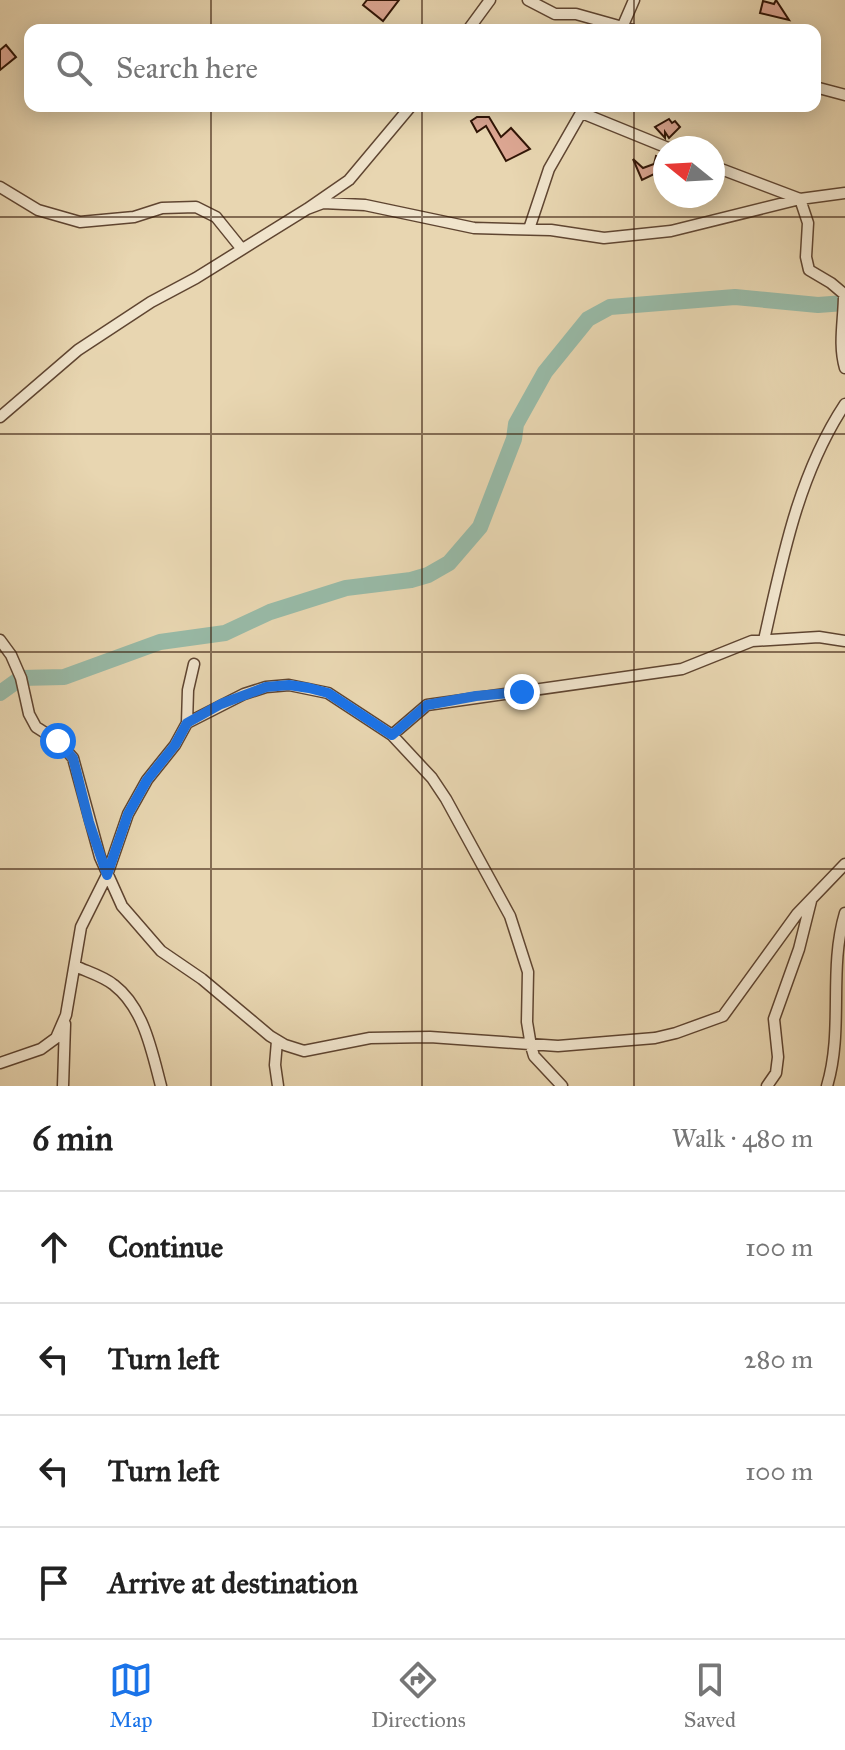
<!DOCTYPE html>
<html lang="en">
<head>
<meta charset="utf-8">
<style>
	:root { --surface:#fff; --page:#f2f2f2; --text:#222; --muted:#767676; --line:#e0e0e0; --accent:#1a73e8 }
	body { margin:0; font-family:"IM FELL Great Primer",serif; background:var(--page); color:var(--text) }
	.compass { position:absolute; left:653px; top:136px; width:72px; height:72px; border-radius:50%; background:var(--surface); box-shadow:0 4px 20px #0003; rotate:288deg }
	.stop { position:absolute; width:24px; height:24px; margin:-18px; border:6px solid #1a73e8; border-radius:50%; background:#fff }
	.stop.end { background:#1a73e8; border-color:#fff; box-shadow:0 2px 8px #0008 }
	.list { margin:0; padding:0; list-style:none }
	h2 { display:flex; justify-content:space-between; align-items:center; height:104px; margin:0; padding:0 32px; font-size:34px }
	h2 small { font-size:26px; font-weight:400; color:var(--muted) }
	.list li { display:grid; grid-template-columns:52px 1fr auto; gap:24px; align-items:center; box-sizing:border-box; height:112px; padding:0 32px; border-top:2px solid var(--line) }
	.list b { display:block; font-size:30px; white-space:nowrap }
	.list em { font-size:26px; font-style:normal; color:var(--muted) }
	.icon { flex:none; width:44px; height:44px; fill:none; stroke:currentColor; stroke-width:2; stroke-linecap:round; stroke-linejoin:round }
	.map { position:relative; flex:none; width:845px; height:1086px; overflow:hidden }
	.search { position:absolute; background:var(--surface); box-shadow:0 4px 20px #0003; left:24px; right:24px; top:24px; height:88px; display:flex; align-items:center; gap:20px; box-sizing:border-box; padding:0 28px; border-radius:16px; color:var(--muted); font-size:30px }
	.sheet { height:552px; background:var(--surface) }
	nav { display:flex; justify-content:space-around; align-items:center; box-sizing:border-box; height:112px; border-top:2px solid var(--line); background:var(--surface); font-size:22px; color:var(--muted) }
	nav a { display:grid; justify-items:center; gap:4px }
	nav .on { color:var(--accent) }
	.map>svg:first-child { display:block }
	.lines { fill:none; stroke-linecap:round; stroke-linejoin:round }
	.river { stroke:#98baa7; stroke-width:16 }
	.building { fill:#dca692; stroke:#311506; stroke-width:2 }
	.minor-casing { stroke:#5f4531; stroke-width:13 }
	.minor { stroke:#f0e4cc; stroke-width:10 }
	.route { stroke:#1a73e8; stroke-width:10 }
	.grid { fill:none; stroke:#311506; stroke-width:2; stroke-opacity:0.55 }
</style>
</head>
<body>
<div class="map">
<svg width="845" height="1086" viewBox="0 0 845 1086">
	<rect width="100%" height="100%" fill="#e8d6b1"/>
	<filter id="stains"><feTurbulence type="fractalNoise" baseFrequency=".0025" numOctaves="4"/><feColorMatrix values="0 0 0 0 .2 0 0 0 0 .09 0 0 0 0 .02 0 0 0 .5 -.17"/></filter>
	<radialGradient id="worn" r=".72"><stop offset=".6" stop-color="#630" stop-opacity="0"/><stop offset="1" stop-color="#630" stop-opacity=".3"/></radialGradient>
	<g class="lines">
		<!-- river -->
		<path class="river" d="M0,693L21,678L64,677L160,642L225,633L270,612L346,588L411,580L428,575L449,563L480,527L514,439L516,424L545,372L588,319L610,307L735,297L818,305L845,303"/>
	</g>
	<!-- building -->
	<path class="building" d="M367,0H399L383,21L363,5Z
		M776,0L789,20L760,13L763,1L774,4Z
		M6,45L16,57L0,70V50Z
		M477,117H489L501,137L511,128L530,149L506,161L486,126L477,132L471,121Z
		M669,119L672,123L675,121L680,127L669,138L665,132V138L655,127Z
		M656,156L665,159V166L660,176L654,174L642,180L633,159L643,168L654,164Z"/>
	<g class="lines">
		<!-- minor casing -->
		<g class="minor-casing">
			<path id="minor" d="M528,0L555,14H576L633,30
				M468,30L490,0
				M621,30L634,0
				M815,87L845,95
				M582,113L668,148
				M713,166L800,199L808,223L806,257L809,270L831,283L844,294C844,320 838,344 845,368
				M0,187L38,210L80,222L134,217L162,208L196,207L216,217L241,248
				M307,209L323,203L365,205L474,228L551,230L604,238L671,231L800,199L845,193
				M529,229L549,169L585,106
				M0,417L78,350L151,302L196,278L307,209L349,180L411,106
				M0,640L11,655L21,678L29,714L36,727L58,741L73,758L100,857L122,906L161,951L202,979L270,1036L285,1045L304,1051L370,1038L430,1037L558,1046L655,1038L676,1033L723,1016L797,914L845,864
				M764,640C782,560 798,475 845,404
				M187,723L244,694L266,687L289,685L328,693L392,735L432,778L446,799L510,916L528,972L527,1022L531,1046L534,1056L562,1086
				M392,735L427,705L682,669L752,641L819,637L845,641
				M75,966C88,972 103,976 114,985C144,1008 152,1052 161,1086
				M277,1041L275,1065L278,1086
				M0,1063L41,1049L56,1038L66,1015L81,927L107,875L128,814L147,780L175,745L187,723L188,690L194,664
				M63,1086L65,1024
				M767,1086L776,1073L778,1057L774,1019L799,949L811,901
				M827,1086C844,1029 828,970 845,913"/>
		</g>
		<!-- minor -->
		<use href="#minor" class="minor"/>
	</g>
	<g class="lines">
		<!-- route -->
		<path class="route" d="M58,741L73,758L89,822L107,875L128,814L147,780L175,745L187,723L221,704L266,687L289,685L309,688L328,693L392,735L427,705L476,696L522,692"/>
	</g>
	<!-- grid -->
	<path class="grid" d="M211,0V30M422,0V30M634,0V30M211,106V1086M422,106V1086M634,106V1086M0,217H845M0,434H845M0,652H845M0,869H845"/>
	<rect width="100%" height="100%" filter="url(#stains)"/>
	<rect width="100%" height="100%" fill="url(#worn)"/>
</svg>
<svg class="compass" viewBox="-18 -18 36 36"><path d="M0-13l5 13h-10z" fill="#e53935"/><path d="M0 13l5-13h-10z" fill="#767676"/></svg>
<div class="stop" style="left:58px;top:741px"></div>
<div class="stop end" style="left:522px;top:692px"></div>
<div class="search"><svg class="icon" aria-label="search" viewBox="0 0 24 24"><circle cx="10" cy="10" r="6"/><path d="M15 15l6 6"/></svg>Search here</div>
</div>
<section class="sheet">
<h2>6 min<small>Walk · 480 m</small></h2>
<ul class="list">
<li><svg class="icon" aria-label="ahead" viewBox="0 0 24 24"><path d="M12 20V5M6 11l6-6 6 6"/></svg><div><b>Continue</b></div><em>100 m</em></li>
<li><svg class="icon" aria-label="left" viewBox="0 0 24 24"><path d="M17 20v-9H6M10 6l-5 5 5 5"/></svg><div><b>Turn left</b></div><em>280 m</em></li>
<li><svg class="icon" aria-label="left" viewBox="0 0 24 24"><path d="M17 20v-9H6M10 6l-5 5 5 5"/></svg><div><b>Turn left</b></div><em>100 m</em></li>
<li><svg class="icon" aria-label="arrive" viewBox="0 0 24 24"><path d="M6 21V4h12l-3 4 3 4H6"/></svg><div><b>Arrive at destination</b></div></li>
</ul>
</section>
<nav>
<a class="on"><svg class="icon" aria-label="map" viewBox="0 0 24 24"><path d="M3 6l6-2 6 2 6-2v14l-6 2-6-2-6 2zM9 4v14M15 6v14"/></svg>Map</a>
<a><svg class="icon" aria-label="directions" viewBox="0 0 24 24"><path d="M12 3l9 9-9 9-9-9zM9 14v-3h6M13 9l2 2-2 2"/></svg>Directions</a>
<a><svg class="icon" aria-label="saved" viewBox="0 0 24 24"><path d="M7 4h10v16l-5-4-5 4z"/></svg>Saved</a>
</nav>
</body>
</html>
